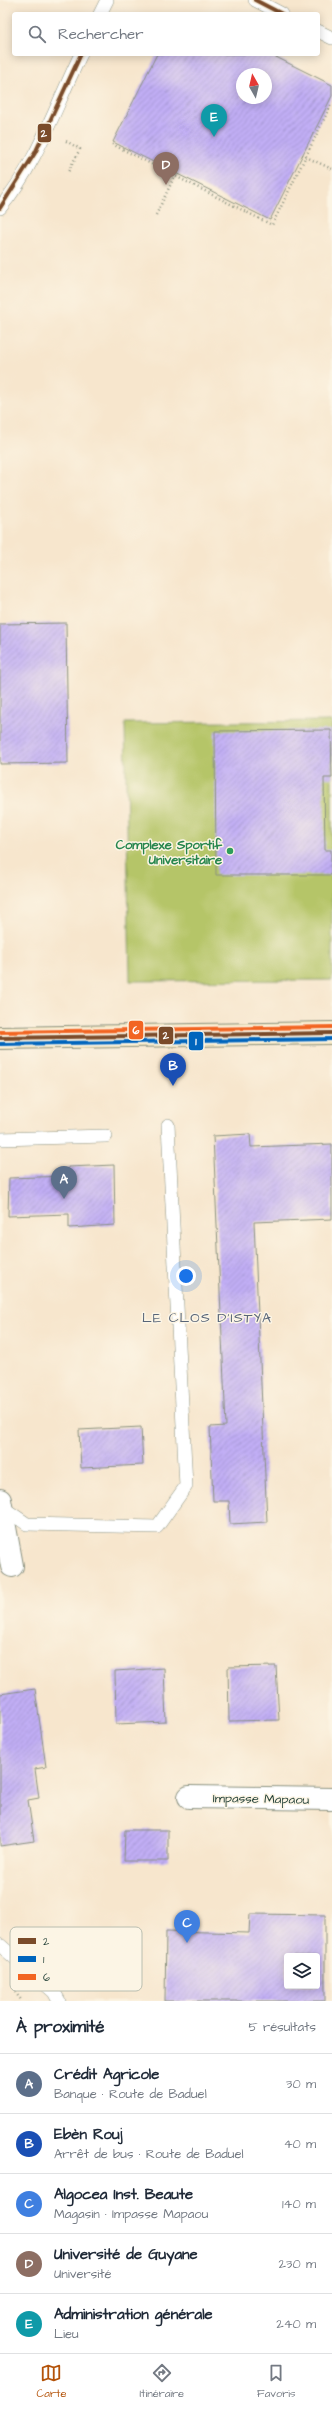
<!DOCTYPE html>
<html lang="fr">
<head>
<meta charset="utf-8">
<style>
	:root { --surface:#fff; --page:#f6f6f7; --text:#1f2937; --muted:#747a83; --line:#e0e1e3; --accent:#b45309 }
	body { margin:0; font-family:"Architects Daughter",sans-serif; background:var(--page); color:var(--text) }
	.controls { position:absolute; right:12px; bottom:12px; display:grid; overflow:hidden; border-radius:4px; box-shadow:0 2px 10px #0003 }
	.controls button { width:36px; height:36px; display:grid; place-items:center; padding:0; border:0; border-bottom:1px solid var(--line); background:var(--surface); color:var(--text); font:20px sans-serif }
	.compass { position:absolute; left:236px; top:68px; width:36px; height:36px; border-radius:50%; background:var(--surface); box-shadow:0 2px 10px #0003; rotate:352deg }
	.you { position:absolute; left:186px; top:1276px; width:14px; height:14px; margin:-10px; border:3px solid #fff; border-radius:50%; background:#1a73e8; box-shadow:0 0 0 6px #1a73e833 }
	.badge { display:grid; place-items:center; width:26px; height:26px; border-radius:50%; background:var(--accent); color:#fff; font-size:13px; font-weight:700 }
	.pin { position:absolute; translate:-50% -33px; filter:drop-shadow(0 1px 2px #0008) }
	.pin::after { content:''; position:absolute; top:21px; width:14px; height:12px; background:inherit; clip-path:polygon(0 0,100% 0,50% 100%) }
	.list { margin:0; padding:0; list-style:none }
	h2 { display:flex; justify-content:space-between; align-items:center; height:52px; margin:0; padding:0 16px; font-size:17px }
	h2 small { font-size:13px; font-weight:400; color:var(--muted) }
	.list li { display:grid; grid-template-columns:26px 1fr auto; gap:12px; align-items:center; box-sizing:border-box; height:60px; padding:0 16px; border-top:1px solid var(--line) }
	.list b { display:block; font-size:15px; white-space:nowrap }
	.list p { margin:0; font-size:13px; white-space:nowrap; color:var(--muted) }
	.list em { font-size:13px; font-style:normal; color:var(--muted) }
	.icon { flex:none; width:22px; height:22px; fill:none; stroke:currentColor; stroke-width:2; stroke-linecap:round; stroke-linejoin:round }
	.map { position:relative; flex:none; width:332px; height:2001px; overflow:hidden }
	.search { position:absolute; background:var(--surface); box-shadow:0 2px 10px #0003; left:12px; right:12px; top:12px; height:44px; display:flex; align-items:center; gap:10px; box-sizing:border-box; padding:0 14px; border-radius:4px; color:var(--muted); font-size:15px }
	.sheet { height:352px; background:var(--surface) }
	nav { display:flex; justify-content:space-around; align-items:center; box-sizing:border-box; height:56px; border-top:1px solid var(--line); background:var(--surface); font-size:11px; color:var(--muted) }
	nav a { display:grid; justify-items:center; gap:2px }
	nav .on { color:var(--accent) }
	.map>svg:first-child { display:block }
	.grass { fill:#b5c568; stroke:#6a814e }
	.building { fill:url(#building-hatch); fill-rule:evenodd }
	.lines { fill:none; stroke-linecap:round; stroke-linejoin:round }
	.lane-casing { stroke:#8b9280; stroke-width:14 }
	.street-casing { stroke:#8b9280; stroke-width:24 }
	.secondary-casing { stroke:#8b9280; stroke-width:24 }
	.path { stroke:#8b9280; stroke-width:2.5; stroke-dasharray:1 3; stroke-linecap:butt }
	.lane { stroke:#fff; stroke-width:13 }
	.street { stroke:#fff; stroke-width:22 }
	.secondary { stroke:#f7e8c3; stroke-width:22 }
	.bus-1-casing { stroke:#fcf5e5; stroke-width:7 }
	.bus-2-casing { stroke:#fcf5e5; stroke-width:7 }
	.bus-3-casing { stroke:#fcf5e5; stroke-width:7 }
	.bus-1 { stroke:#7a4b2a; stroke-width:4 }
	.bus-2 { stroke:#0065bd; stroke-width:4 }
	.bus-3 { stroke:#f26522; stroke-width:4 }
	.leisure-dot { fill:#2e9e5b; stroke:#fcf5e5; stroke-width:1.5 }
	.labels { text-anchor:middle; stroke-width:3; stroke-linejoin:round; paint-order:stroke }
	.leisure-label { font-size:13px; font-weight:bold; fill:#27864d; stroke:#fcf5e5; text-anchor:end }
	.street-label { font-size:13px; fill:#1f3d34; stroke:#fcf5e5 }
	.neighbourhood-label { font-size:14px; letter-spacing:1px; fill:#586578; stroke:#fcf5e5 }
	.key { fill:#fcf5e5; stroke:#babeb0; stroke-width:1 }
	.key-label { font-size:11px; fill:#1f3d34 }
	.line-badge { stroke:#fcf5e5; stroke-width:1.5 }
	.badge-label { font-size:11px; text-anchor:middle; font-weight:bold; fill:#fff }
</style>
</head>
<body>
<div class="map">
<svg width="332" height="2001" viewBox="0 0 332 2001">
	<defs>
		<pattern id="building-hatch" width="6" height="6" patternUnits="userSpaceOnUse"><rect width="6" height="6" fill="#c1aef5"/><path d="M-1 1l2-2M0 6l6-6M5 7l2-2" fill="none" stroke="#9c8fc7"/></pattern>
	</defs>
	<rect width="100%" height="100%" fill="#fcf5e5"/>
	<filter id="ink" filterUnits="userSpaceOnUse"><feTurbulence type="fractalNoise" baseFrequency=".025" numOctaves="2"/><feDisplacementMap in="SourceGraphic" scale="8" xChannelSelector="R" yChannelSelector="G"/><feConvolveMatrix kernelMatrix="1 2 1 2 8 2 1 2 1" color-interpolation-filters="sRGB"/></filter>
	<filter id="wash" filterUnits="userSpaceOnUse"><feTurbulence type="fractalNoise" baseFrequency=".012" numOctaves="4" result="noise"/><feDisplacementMap in="SourceGraphic" scale="16" xChannelSelector="R" yChannelSelector="G"/><feGaussianBlur stdDeviation="0.9" result="paint"/><feColorMatrix in="noise" values="0 0 0 0 0 0 0 0 0 0 0 0 0 0 0 0 0 1.4 0 .05"/><feComposite in="paint" operator="in"/></filter>
	<g filter="url(#wash)">
		<rect width="100%" height="100%" fill="#f7e6cd"/>
		<!-- grass -->
		<path class="grass" d="M332,721V980L130,981L125,723Z"/>
		<g id="blocks">
			<!-- building -->
			<path class="building" d="M157,54H270L332,85V96L270,220L113,142ZM242,74H266V98H242Z
				M66,623L68,763L0,764V624Z
				M331,730L332,778H324L325,850H331V875H216L215,731Z
				M250,1134L251,1147L332,1144V1219L254,1222L267,1522L230,1524L229,1501H213L210,1427L226,1426L213,1136Z
				M114,1165L115,1225L69,1228V1214L8,1216L9,1178L68,1176V1167Z
				M141,1427L143,1465L81,1468L79,1430Z
				M276,1666L279,1720L229,1721L228,1667Z
				M164,1668L166,1722L116,1724L115,1671Z
				M35,1689L46,1767L35,1769L39,1798L28,1800L34,1841L0,1846V1694Z
				M125,1830H168V1861H124Z
				M250,1914L325,1915V2001H165L166,1931L249,1933ZM287,1956H317V1986H287Z"/>
		</g>
	</g>
	<g filter="url(#ink)">
		<use href="#blocks" fill-opacity="0" stroke="#8b9280" stroke-width="1"/>
		<g class="lines">
			<!-- lane casing -->
			<g class="lane-casing">
				<path id="lane" d="M255,0L282,14
					M100,14L107,0
					M318,31L332,38
					M0,208C37,164 56,105 81,54
					M0,1139L106,1136
					M2,1507L27,1524L157,1527L186,1486L168,1125
					M0,1945L54,1992L59,2001"/>
			</g>
			<!-- street casing -->
			<g class="street-casing">
				<path id="street" d="M0,1500L12,1566
					M189,1797L332,1799"/>
			</g>
			<!-- secondary casing -->
			<g class="secondary-casing">
				<path id="secondary" d="M0,1038L332,1033"/>
			</g>
			<!-- path -->
			<path class="path" d="M66,141L80,149L68,172
				M112,144L272,225L332,103
				M302,155L332,169
				M156,215L176,173
				M15,1992L22,2001"/>
			<!-- lane -->
			<use href="#lane" class="lane"/>
			<!-- street -->
			<use href="#street" class="street"/>
			<!-- secondary -->
			<use href="#secondary" class="secondary"/>
			<!-- bus-1 casing -->
			<g class="bus-1-casing">
				<path id="bus-1" d="M255,0L282,14
					M0,208L35,153L81,54
					M0,1038L332,1033"/>
			</g>
			<!-- bus-2 casing -->
			<g class="bus-2-casing">
				<path id="bus-2" d="M0,1044L332,1039"/>
			</g>
			<!-- bus-3 casing -->
			<g class="bus-3-casing">
				<path id="bus-3" d="M0,1032L332,1027"/>
			</g>
			<!-- bus-1 -->
			<use href="#bus-1" class="bus-1"/>
			<!-- bus-2 -->
			<use href="#bus-2" class="bus-2"/>
			<!-- bus-3 -->
			<use href="#bus-3" class="bus-3"/>
		</g>
	</g>
	<!-- markers -->
	<circle class="leisure-dot" cx="230" cy="851" r="4"/>
	<g class="labels">
		<!-- leisure labels -->
		<g class="leisure-label">
			<text x="222" y="849">Complexe Sportif<tspan x="222" dy="15">Universitaire</tspan></text>
		</g>
		<!-- street labels -->
		<g class="street-label">
			<text transform="translate(261 1798) rotate(1)" y="5">Impasse Mapaou</text>
		</g>
		<!-- neighbourhood labels -->
		<g class="neighbourhood-label">
			<text x="207" y="1322">LE CLOS D'ISTYA</text>
		</g>
	</g>
	<!-- legend -->
	<rect x="10" y="1927" width="132" height="64" rx="6" class="key"/>
	<rect x="18" y="1938" width="18" height="6" fill="#7a4b2a"/>
	<rect x="18" y="1956" width="18" height="6" fill="#0065bd"/>
	<rect x="18" y="1974" width="18" height="6" fill="#f26522"/>
	<g class="key-label">
		<text x="43" y="1945">2</text>
		<text x="43" y="1963">1</text>
		<text x="43" y="1981">6</text>
	</g>
	<g class="line-badge">
		<rect x="37" y="123" width="15" height="20" rx="4" fill="#7a4b2a"/>
		<rect x="128" y="1020" width="16" height="20" rx="4" fill="#f26522"/>
		<rect x="158" y="1026" width="16" height="19" rx="4" fill="#7a4b2a"/>
		<rect x="188" y="1031" width="16" height="20" rx="4" fill="#0065bd"/>
	</g>
	<g class="badge-label">
		<text x="44" y="137">2</text>
		<text x="136" y="1034">6</text>
		<text x="166" y="1039">2</text>
		<text x="196" y="1045">1</text>
	</g>
</svg>
<div class="controls">
<button><svg class="icon" aria-label="layers" viewBox="0 0 24 24"><path d="M12 4l9 5-9 5-9-5zM3 14l9 5 9-5"/></svg></button>
</div>
<svg class="compass" viewBox="-18 -18 36 36"><path d="M0-13l5 13h-10z" fill="#e53935"/><path d="M0 13l5-13h-10z" fill="#747a83"/></svg>
<div class="you"></div>
<div class="pin badge" style="left:64px;top:1199px;background:#5c6f8a">A</div>
<div class="pin badge" style="left:173px;top:1086px;background:#1a4fb4">B</div>
<div class="pin badge" style="left:187px;top:1943px;background:#3f7fe0">C</div>
<div class="pin badge" style="left:166px;top:185px;background:#8d6e63">D</div>
<div class="pin badge" style="left:214px;top:137px;background:#0f9aa8">E</div>
<div class="search"><svg class="icon" aria-label="search" viewBox="0 0 24 24"><circle cx="10" cy="10" r="6"/><path d="M15 15l6 6"/></svg>Rechercher</div>
</div>
<section class="sheet">
<h2>À proximité<small>5 résultats</small></h2>
<ul class="list">
<li><span class="badge" style="background:#5c6f8a">A</span><div><b>Crédit Agricole</b><p>Banque · Route de Baduel</p></div><em>30 m</em></li>
<li><span class="badge" style="background:#1a4fb4">B</span><div><b>Ebèn Rouj</b><p>Arrêt de bus · Route de Baduel</p></div><em>40 m</em></li>
<li><span class="badge" style="background:#3f7fe0">C</span><div><b>Algocea Inst. Beaute</b><p>Magasin · Impasse Mapaou</p></div><em>140 m</em></li>
<li><span class="badge" style="background:#8d6e63">D</span><div><b>Université de Guyane</b><p>Université</p></div><em>230 m</em></li>
<li><span class="badge" style="background:#0f9aa8">E</span><div><b>Administration générale</b><p>Lieu</p></div><em>240 m</em></li>
</ul>
</section>
<nav>
<a class="on"><svg class="icon" aria-label="map" viewBox="0 0 24 24"><path d="M3 6l6-2 6 2 6-2v14l-6 2-6-2-6 2zM9 4v14M15 6v14"/></svg>Carte</a>
<a><svg class="icon" aria-label="directions" viewBox="0 0 24 24"><path d="M12 3l9 9-9 9-9-9zM9 14v-3h6M13 9l2 2-2 2"/></svg>Itinéraire</a>
<a><svg class="icon" aria-label="saved" viewBox="0 0 24 24"><path d="M7 4h10v16l-5-4-5 4z"/></svg>Favoris</a>
</nav>
</body>
</html>
